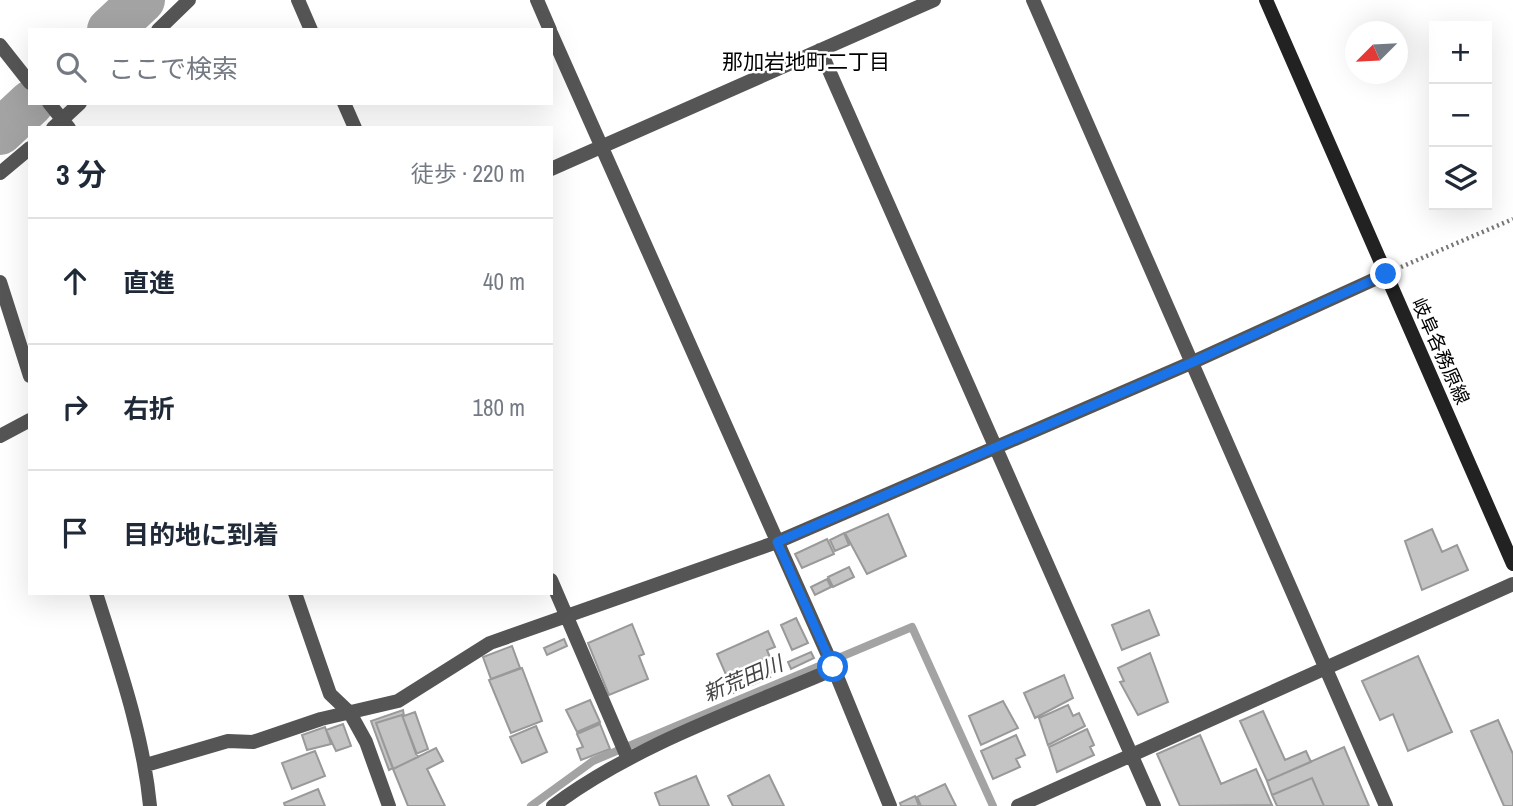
<!DOCTYPE html>
<html lang="ja">
<head>
<meta charset="utf-8">
<style>
	:root { --surface:#fff; --page:#f6f6f7; --text:#1f2937; --muted:#747a83; --line:#e0e1e3 }
	body { margin:0; font-family:"Archivo Narrow","Noto Sans JP",sans-serif; background:var(--page); color:var(--text) }
	.controls { position:absolute; right:21px; top:21px; display:grid; overflow:hidden; border-radius:0px; box-shadow:0 7px 28px #0002 }
	.controls button { width:63px; height:63px; display:grid; place-items:center; padding:0; border:0; border-bottom:2px solid var(--line); background:var(--surface); color:var(--text); font:35px sans-serif }
	.compass { position:absolute; left:1345px; top:21px; width:63px; height:63px; border-radius:50%; background:var(--surface); box-shadow:0 7px 28px #0002; rotate:246deg }
	.stop { position:absolute; width:21px; height:21px; margin:-16px; border:5px solid #1a73e8; border-radius:50%; background:#fff }
	.stop.end { background:#1a73e8; border-color:#fff; box-shadow:0 2px 7px #0008 }
	.list { margin:0; padding:0; list-style:none }
	h2 { display:flex; justify-content:space-between; align-items:center; height:91px; margin:0; padding:0 28px; font-size:30px }
	h2 small { font-size:23px; font-weight:400; color:var(--muted) }
	.list li { display:grid; grid-template-columns:46px 1fr auto; gap:21px; align-items:center; box-sizing:border-box; height:126px; padding:0 28px; border-top:2px solid var(--line) }
	.list b { display:block; font-size:26px; white-space:nowrap }
	.list em { font-size:23px; font-style:normal; color:var(--muted) }
	.icon { flex:none; width:38px; height:38px; fill:none; stroke:currentColor; stroke-width:2; stroke-linecap:round; stroke-linejoin:round }
	.map { position:relative; flex:none; width:1513px; height:806px; overflow:hidden }
	.search { position:absolute; background:var(--surface); box-shadow:0 7px 28px #0002; left:28px; top:28px; width:525px; height:77px; display:flex; align-items:center; gap:18px; box-sizing:border-box; padding:0 24px; border-radius:0px; color:var(--muted); font-size:26px }
	.panel { position:absolute; background:var(--surface); box-shadow:0 7px 28px #0002; left:28px; top:126px; width:525px; height:469px; border-radius:0px }
	.map>svg:first-child { display:block }
	.lines { fill:none; stroke-linecap:round; stroke-linejoin:round }
	.stream { stroke:#a3a3a3; stroke-width:8 }
	.river { stroke:#a3a3a3; stroke-width:46 }
	.building { fill:#c4c4c4; stroke:#999; stroke-width:2 }
	.path { stroke:#777; stroke-width:4.5; stroke-dasharray:2 3.5; stroke-linecap:butt }
	.street { stroke:#555; stroke-width:14 }
	.secondary { stroke:#222; stroke-width:14 }
	.route { stroke:#1a73e8; stroke-width:9 }
	.labels { text-anchor:middle; stroke-width:5; stroke-linejoin:round; paint-order:stroke }
	.street-label { font-size:19px; fill:#000; stroke:#fff }
	.neighbourhood-label { font-size:21px; fill:#000; stroke:#fff }
	.water-label { font-size:21px; font-style:italic; fill:#444; stroke:#fff }
</style>
</head>
<body>
<div class="map">
<svg width="1513" height="806" viewBox="0 0 1513 806">
	<rect width="100%" height="100%" fill="#fff"/>
	<g class="lines">
		<!-- stream -->
		<path class="stream" d="M531,806L593,761L912,627L993,806"/>
		<!-- river -->
		<path class="river" d="M110,30L142,0
			M0,132L31,103"/>
	</g>
	<!-- building -->
	<path class="building" d="M888,514L906,556L867,574L845,533Z
		M1432,529L1442,552L1457,545L1468,570L1422,590L1405,541Z
		M844,533L849,545L835,551L830,540Z
		M827,539L834,554L802,568L795,554Z
		M849,567L854,577L833,587L828,577Z
		M827,579L831,587L815,595L811,587Z
		M1149,610L1159,635L1122,650L1112,625Z
		M796,618L808,643L792,650L781,625Z
		M632,624L644,654L639,656L648,679L609,695L588,643Z
		M768,631L775,647L767,650L772,662L769,664L772,672L768,674L770,677L734,693L717,654Z
		M564,639L567,646L547,655L544,648Z
		M512,646L520,668L491,679L483,657Z
		M811,652L814,658L791,669L788,662Z
		M1150,653L1168,702L1138,715L1120,682L1124,681L1118,668Z
		M1418,656L1452,732L1408,751L1393,714L1380,720L1362,681Z
		M522,668L542,721L511,733L489,680Z
		M1064,675L1073,698L1035,718L1024,693Z
		M590,700L600,722L577,732L566,710Z
		M1003,701L1018,728L981,745L969,716Z
		M1068,705L1073,716L1079,713L1085,726L1048,745L1039,718Z
		M403,710L404,716L415,712L428,749L416,754L402,715L376,723L393,768L389,770L371,721Z
		M1263,711L1285,760L1306,751L1311,762L1267,781L1240,721Z
		M402,715L418,757L393,769L376,723Z
		M1498,720L1513,754V806H1504L1471,731Z
		M343,724L351,746L336,751L326,730Z
		M600,724L610,749L581,760L577,749L583,747L577,734Z
		M536,726L547,752L522,763L510,737Z
		M325,727L331,744L307,750L302,735Z
		M1087,729L1094,745L1090,747L1094,755L1057,772L1049,747Z
		M1016,735L1025,755L1016,759L1020,767L993,779L981,751Z
		M1200,735L1221,784L1256,769L1272,805L1180,806L1157,754Z
		M1344,747L1369,806H1324L1312,778L1272,795L1267,781Z
		M436,748L443,761L427,769L445,806H408L393,769Z
		M315,751L325,776L292,789L282,763Z
		M769,775L784,806H733L728,796Z
		M696,776L709,806H660L655,793Z
		M1312,778L1324,806H1277L1272,795Z
		M945,784L956,806H921L917,797Z
		M318,789L325,806H285L284,803Z
		M915,796L919,806H901L900,803Z"/>
	<g class="lines">
		<!-- path -->
		<path class="path" d="M1401,267L1513,219"/>
		<!-- street -->
		<path class="street" d="M298,0L311,30
			M537,0L550,30
			M1033,0L1386,806
			M158,30L189,0
			M551,33L834,669L890,806
			M0,45L30,83
			M820,50L1154,806
			M49,103L69,128
			M344,103L355,128
			M53,128L80,103
			M551,169L934,0
			M0,173L30,148
			M0,282L30,376
			M0,436L30,420
			M551,580L628,759
			M96,593C118,663 143,733 150,806
			M295,593L330,694L350,713L366,742L389,806
			M146,765L228,741L253,742L321,719L398,701L490,643L777,542L1193,362L1386,274
			M553,806C636,744 739,710 834,669
			M1018,806L1513,584"/>
		<!-- secondary -->
		<path class="secondary" d="M1266,0L1513,564"/>
	</g>
	<g class="lines">
		<!-- route -->
		<path class="route" d="M833,667L777,542L1193,362L1386,274"/>
	</g>
	<g class="labels">
		<!-- street labels -->
		<g class="street-label">
			<text transform="translate(1441 351) rotate(66)" y="7">岐阜各務原線</text>
		</g>
		<!-- neighbourhood labels -->
		<g class="neighbourhood-label">
			<text x="806" y="69">那加岩地町二丁目</text>
		</g>
		<!-- water labels -->
		<g class="water-label">
			<text transform="translate(743 679) rotate(-23)" y="7">新荒田川</text>
		</g>
	</g>
</svg>
<div class="controls">
<button>+</button>
<button>−</button>
<button><svg class="icon" aria-label="layers" viewBox="0 0 24 24"><path d="M12 4l9 5-9 5-9-5zM3 14l9 5 9-5"/></svg></button>
</div>
<svg class="compass" viewBox="-18 -18 36 36"><path d="M0-13l5 13h-10z" fill="#e53935"/><path d="M0 13l5-13h-10z" fill="#747a83"/></svg>
<div class="stop" style="left:833px;top:667px"></div>
<div class="stop end" style="left:1386px;top:274px"></div>
<div class="search"><svg class="icon" aria-label="search" viewBox="0 0 24 24"><circle cx="10" cy="10" r="6"/><path d="M15 15l6 6"/></svg>ここで検索</div>
<section class="panel">
<h2>3 分<small>徒歩 · 220 m</small></h2>
<ul class="list">
<li><svg class="icon" aria-label="ahead" viewBox="0 0 24 24"><path d="M12 20V5M6 11l6-6 6 6"/></svg><div><b>直進</b></div><em>40 m</em></li>
<li><svg class="icon" aria-label="right" viewBox="0 0 24 24"><path d="M7 20v-9h11M14 6l5 5-5 5"/></svg><div><b>右折</b></div><em>180 m</em></li>
<li><svg class="icon" aria-label="arrive" viewBox="0 0 24 24"><path d="M6 21V4h12l-3 4 3 4H6"/></svg><div><b>目的地に到着</b></div></li>
</ul>
</section>
</div>
</body>
</html>
